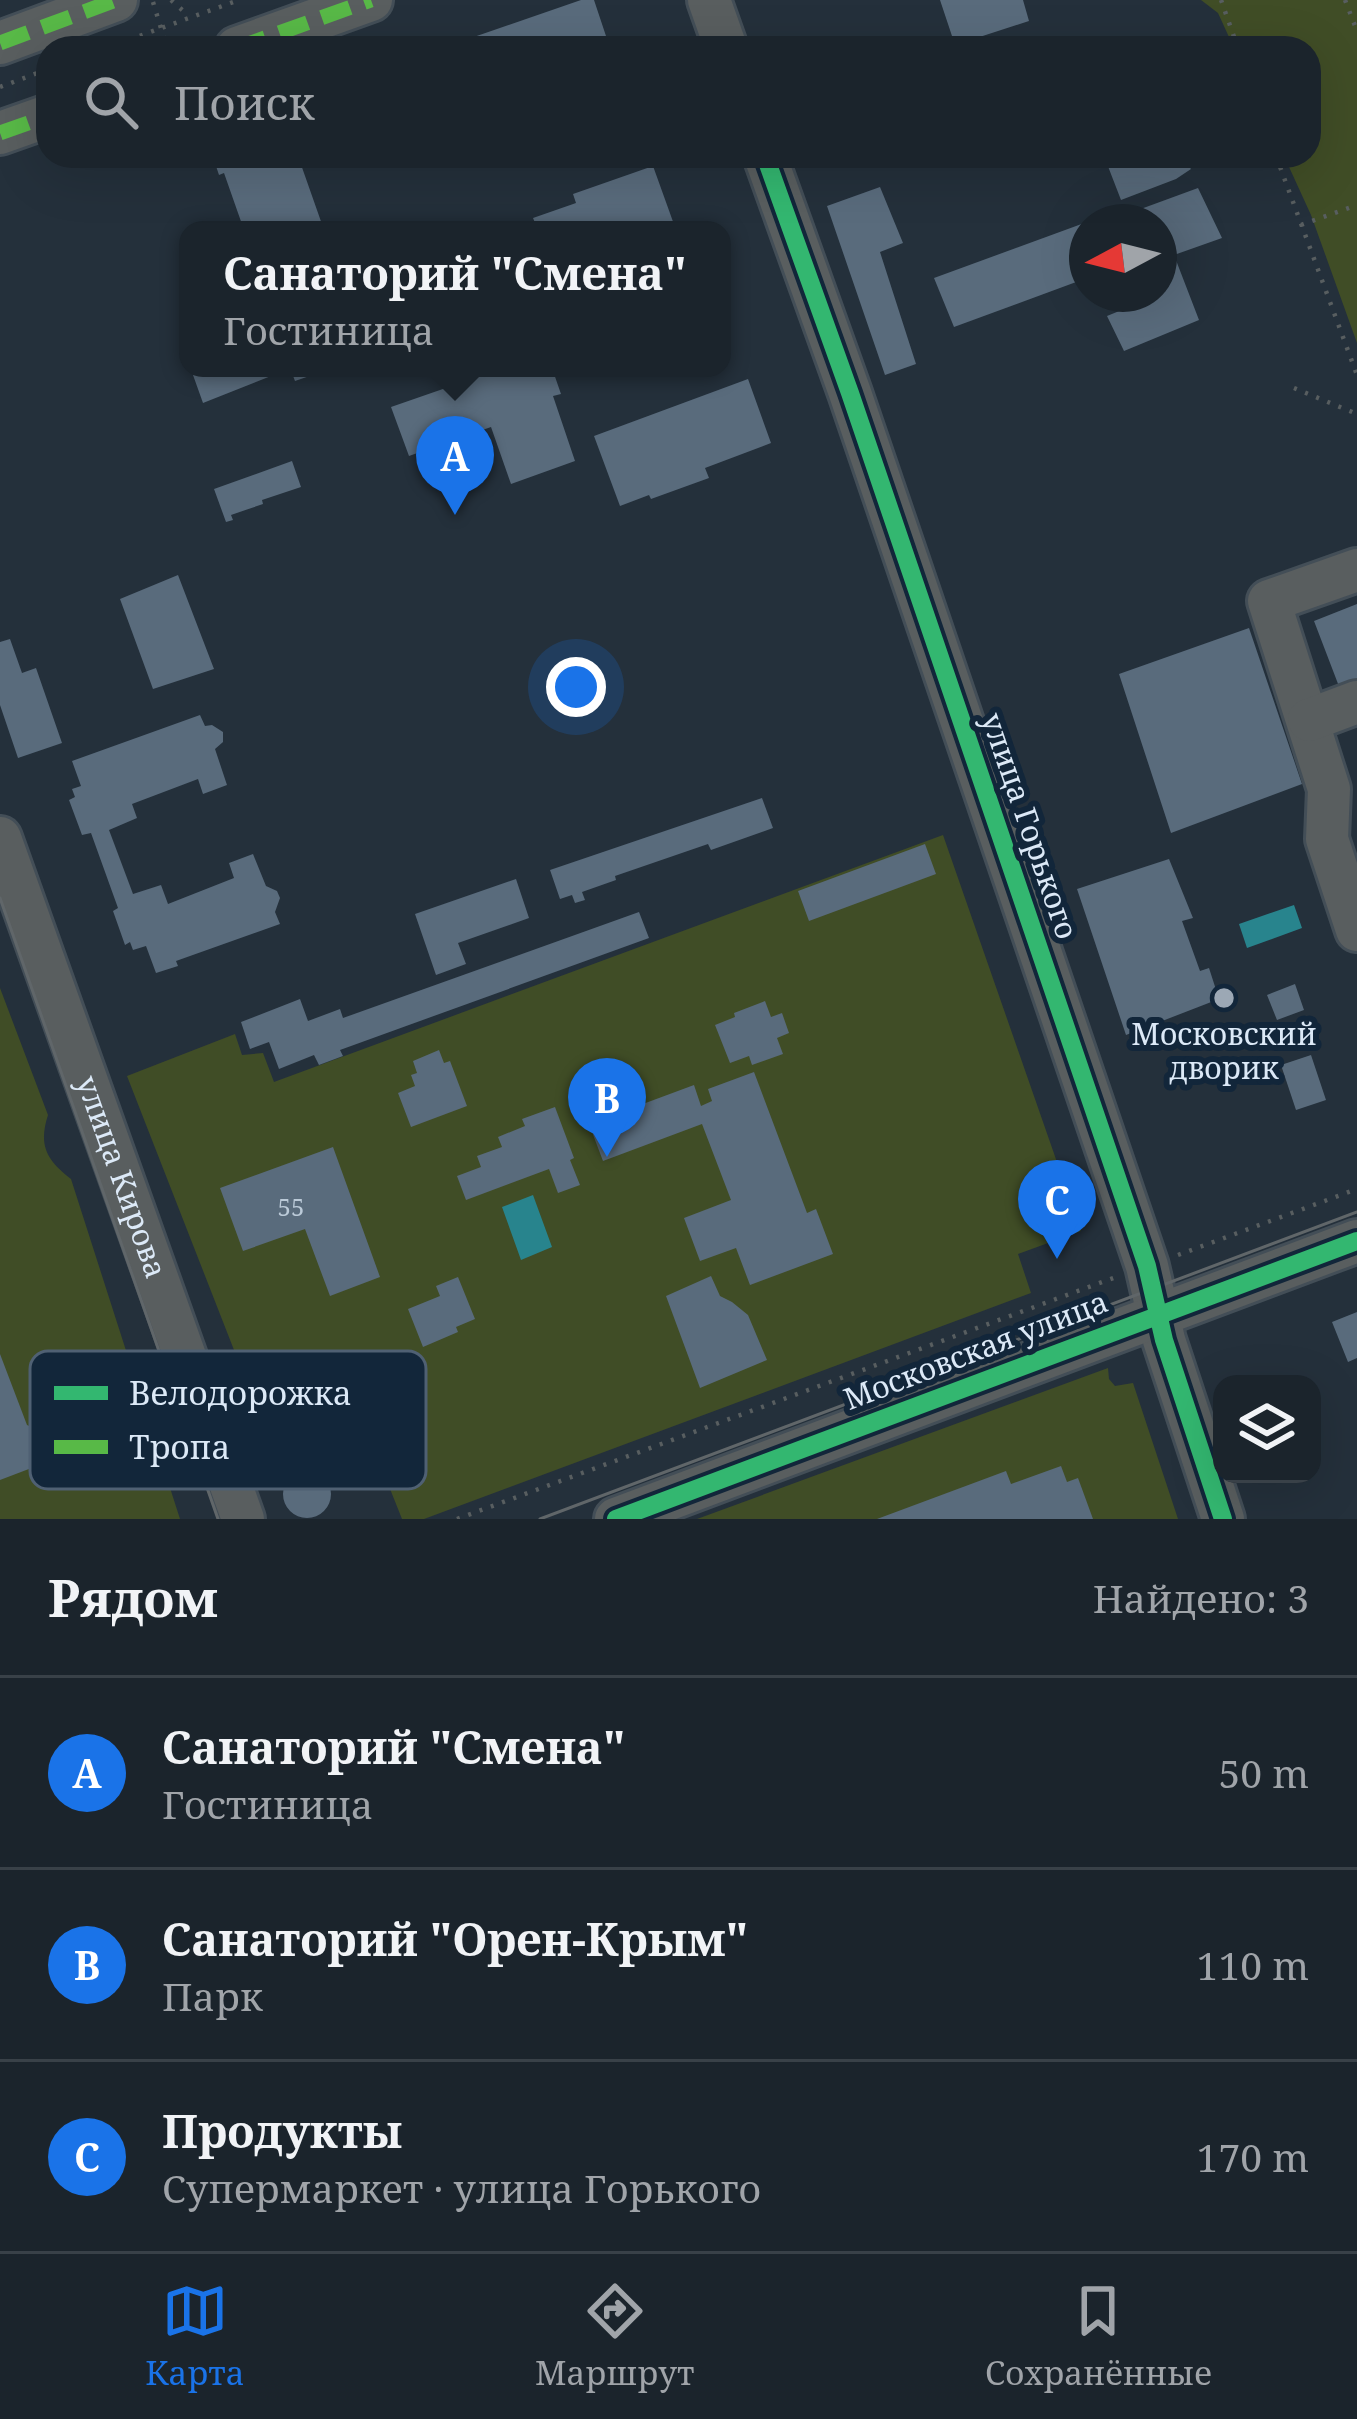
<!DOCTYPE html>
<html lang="ru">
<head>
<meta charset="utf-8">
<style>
	:root { --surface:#1b242c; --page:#283038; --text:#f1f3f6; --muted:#a0a4a9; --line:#394148; --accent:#1a73e8 }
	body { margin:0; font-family:"Noto Serif",serif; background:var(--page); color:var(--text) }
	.controls { position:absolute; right:36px; bottom:36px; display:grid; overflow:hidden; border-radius:24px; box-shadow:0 12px 48px #0002 }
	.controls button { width:108px; height:108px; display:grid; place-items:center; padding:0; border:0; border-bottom:3px solid var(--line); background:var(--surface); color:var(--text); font:60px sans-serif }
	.compass { position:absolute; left:1069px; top:204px; width:108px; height:108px; border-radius:50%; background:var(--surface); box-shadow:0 12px 48px #0002; rotate:263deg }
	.you { position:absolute; left:576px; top:687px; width:42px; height:42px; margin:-30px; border:9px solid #fff; border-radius:50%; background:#1a73e8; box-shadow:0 0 0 18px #1a73e833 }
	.badge { display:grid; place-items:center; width:78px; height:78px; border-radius:50%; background:var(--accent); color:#fff; font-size:39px; font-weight:700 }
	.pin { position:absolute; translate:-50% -99px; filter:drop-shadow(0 3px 6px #0008) }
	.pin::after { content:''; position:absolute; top:63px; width:42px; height:36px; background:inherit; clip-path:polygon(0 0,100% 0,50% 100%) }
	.popup { position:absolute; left:179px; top:221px; width:552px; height:156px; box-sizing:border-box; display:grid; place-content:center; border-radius:24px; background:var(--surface); filter:drop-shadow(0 3px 9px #0005); font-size:39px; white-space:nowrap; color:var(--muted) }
	.popup b { font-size:45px; color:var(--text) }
	.popup::after { content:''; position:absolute; left:50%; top:100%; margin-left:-24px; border:24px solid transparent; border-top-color:var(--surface) }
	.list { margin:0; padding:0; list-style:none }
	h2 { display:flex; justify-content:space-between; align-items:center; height:156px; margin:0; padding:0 48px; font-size:51px }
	h2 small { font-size:39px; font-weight:400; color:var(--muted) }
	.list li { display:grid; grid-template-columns:78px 1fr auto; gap:36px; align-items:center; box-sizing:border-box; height:192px; padding:0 48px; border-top:3px solid var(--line) }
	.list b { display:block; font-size:45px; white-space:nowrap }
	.list p { margin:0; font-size:39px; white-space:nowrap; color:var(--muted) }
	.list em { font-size:39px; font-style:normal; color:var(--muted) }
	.icon { flex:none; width:66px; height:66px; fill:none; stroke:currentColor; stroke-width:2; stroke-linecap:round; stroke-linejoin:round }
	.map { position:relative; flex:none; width:1357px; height:1519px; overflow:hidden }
	.search { position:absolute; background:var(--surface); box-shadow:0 12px 48px #0002; left:36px; right:36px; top:36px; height:132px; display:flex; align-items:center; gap:30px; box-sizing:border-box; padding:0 42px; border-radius:36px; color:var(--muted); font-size:45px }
	.sheet { height:732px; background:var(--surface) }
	nav { display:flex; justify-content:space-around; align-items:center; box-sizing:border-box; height:168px; border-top:3px solid var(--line); background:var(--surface); font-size:33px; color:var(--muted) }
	nav a { display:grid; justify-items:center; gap:6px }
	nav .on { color:var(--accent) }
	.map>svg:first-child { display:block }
	.green { fill:#404d26 }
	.water { fill:#28848d }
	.building { fill:#596b7c }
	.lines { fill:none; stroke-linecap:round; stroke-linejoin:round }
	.minor-casing { stroke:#434e57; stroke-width:48 }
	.path { stroke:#585e60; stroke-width:4.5; stroke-dasharray:3 9; stroke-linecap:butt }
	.minor { stroke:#595e5f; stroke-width:42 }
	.tram { stroke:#606669; stroke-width:3 }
	.quiet { stroke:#58b947; stroke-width:15; stroke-dasharray:30 15; stroke-linecap:butt }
	.cycleway-casing { stroke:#12263a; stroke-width:26 }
	.cycleway { stroke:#33b770; stroke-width:18 }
	.poi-dot { fill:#9ca8b5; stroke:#12263a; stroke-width:4.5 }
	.labels { text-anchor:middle; stroke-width:12; stroke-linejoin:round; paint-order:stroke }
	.number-label { font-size:24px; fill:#bbcad8 }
	.street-label { font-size:30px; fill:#dce9f7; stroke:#12263a }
	.poi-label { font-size:30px; fill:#dce9f7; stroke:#12263a }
	.key { fill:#12263a; stroke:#4f6073; stroke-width:3 }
	.key-label { font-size:33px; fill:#dce9f7 }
</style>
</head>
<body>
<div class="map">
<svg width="1357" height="1519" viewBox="0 0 1357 1519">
	<rect width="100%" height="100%" fill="#24303b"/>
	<!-- green -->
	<path class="green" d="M1201,0H1357V343L1311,215L1284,156H1309V48H1234L1218,13Z
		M943,835L1081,1231L1018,1254L1031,1293L424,1519H402L363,1421L275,1455L127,1076L235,1034L242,1055L263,1053L274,1082Z
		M0,988L48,1115C38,1146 47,1160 71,1179L180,1519H0Z
		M1108,1368L1109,1379L1115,1386L1133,1383L1178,1519H697Z"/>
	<!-- water -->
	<path class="water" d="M1294,905L1302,928L1247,948L1239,924Z
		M533,1195L552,1247L521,1260L502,1207Z"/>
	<!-- building -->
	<path class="building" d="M581,0H594L610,48H442Z
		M940,0H1023L1029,21L955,45Z
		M220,156H298L324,230H244L224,173L219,175L214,160Z
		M1104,156H1181L1191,169L1176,179L1121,200Z
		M653,166L676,230H538L533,218L576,203L573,194Z
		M880,187L903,243L880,252L916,364L885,375L827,206Z
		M1198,188L1222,238L1174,255L1199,320L1124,351L1107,316L1161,294L1159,222L1108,221Z
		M1087,222V278L954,327L934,278Z
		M212,368H268L271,376L203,403L193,375Z
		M290,368H330V369L295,381Z
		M487,368H552L561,394L553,396L575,461L511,484L491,427L409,456L391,407L489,373Z
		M748,379L771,443L705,468L709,478L651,499L649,495L620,506L594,436Z
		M292,461L301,487L262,500L263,504L231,515L233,520L226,522L214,489Z
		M178,575L214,669L153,689L120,599Z
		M1357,604V682L1340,689L1314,621Z
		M1249,628L1302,784L1171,833L1119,674Z
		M10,639L22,673L36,668L62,743L18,758L0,705V642Z
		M200,715L205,726L212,725L223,732V742L215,749L227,785L203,794L198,779L132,804L137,818L109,830L133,894L161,885L168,904L234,878L229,863L253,854L266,886L277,891L280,898L275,912L280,924L176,961L178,966L156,973L146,946L133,950L130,942L125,945L113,911L118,908L91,833L82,835L69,800L75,797L72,789L81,786L72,761Z
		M762,798L773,828L711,850L708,844L615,876L616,880L582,892L585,900L575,903L572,895L560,899L550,870Z
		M925,844L936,874L809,921L798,891Z
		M1169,859L1193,918L1182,921L1200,971L1209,968L1219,999L1126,1035L1077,889Z
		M516,879L529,918L458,943L466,964L436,975L415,914Z
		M639,912L649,938L340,1050L343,1056L319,1065L314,1055L279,1069L269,1042L250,1049L241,1022L300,999L308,1021L340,1009L343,1018Z
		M1295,984L1304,1010L1277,1020L1267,995Z
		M765,1001L771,1017L782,1013L789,1033L777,1038L783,1054L752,1065L749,1056L730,1063L715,1025L735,1017L734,1013Z
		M439,1050L444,1063L450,1061L467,1106L411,1127L398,1093L415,1086L411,1075L417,1073L413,1061Z
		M1311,1055L1326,1100L1296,1110L1281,1065Z
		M754,1072L807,1213L816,1209L833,1254L750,1285L736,1248L700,1261L684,1218L731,1200L702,1124L603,1161L589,1124L694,1085L701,1106L712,1101L708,1089Z
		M555,1107L574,1158L570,1160L580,1185L558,1193L549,1169L466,1200L457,1176L481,1167L477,1156L502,1147L498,1137L525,1126L522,1119Z
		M333,1147L380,1277L330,1296L305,1229L243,1251L220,1188Z
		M711,1276L720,1296L732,1302L748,1315L767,1360L700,1388L666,1296Z
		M458,1277L475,1319L456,1327L458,1332L423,1347L408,1309L440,1296L436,1286Z
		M1357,1312V1358L1348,1362L1332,1322Z
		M0,1354L27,1425L42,1432L50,1448L42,1464L0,1480Z
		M367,1444L376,1468L333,1485L324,1462Z
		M1061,1466L1067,1482L1078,1478L1093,1519H877L1006,1471L1011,1484Z
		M283 1494a24 24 0 1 1 48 0a24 24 0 1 1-48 0Z"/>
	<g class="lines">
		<!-- minor casing -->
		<g class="minor-casing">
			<g id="minor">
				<path d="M709,0L726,48"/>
				<path d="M0,43L116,0"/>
				<path d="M237,48L371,0"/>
				<path d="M0,133L48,116"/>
				<path d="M765,156L850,393L1147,1266L1164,1340L1223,1519"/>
				<path d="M1357,570L1269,601L1329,789L1327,839L1357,930"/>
				<path d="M1309,720L1357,702"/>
				<path id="s1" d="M0,838L243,1519"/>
				<path d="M616,1519L1357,1241"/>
			</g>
		</g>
		<!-- path -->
		<path class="path" d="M171,0L189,16
			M1221,0L1238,48
			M1345,0L1357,31
			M153,2L167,48
			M106,48L239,0
			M0,87L48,69
			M1276,156L1357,375
			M1301,225L1357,205
			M1294,388L1357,414
			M1178,1255L1357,1189
			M457,1519L1116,1277"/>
		<!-- minor -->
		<use href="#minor" class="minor"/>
		<!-- tram -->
		<path class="tram" d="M0,898L218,1519
			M540,1519L1357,1212"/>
		<!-- quiet -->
		<path class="quiet" d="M0,43L116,0
			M237,48L371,0
			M0,133L48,116"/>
		<!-- cycleway casing -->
		<g class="cycleway-casing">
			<path id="cycleway" d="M765,156L850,393L1147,1266L1164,1340L1223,1519
				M616,1519L1357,1241"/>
		</g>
		<!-- cycleway -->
		<use href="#cycleway" class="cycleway"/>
	</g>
	<!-- markers -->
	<circle class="poi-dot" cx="1224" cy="998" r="12"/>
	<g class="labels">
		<!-- number labels -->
		<g class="number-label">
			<text x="291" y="1216">55</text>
		</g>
		<!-- street labels -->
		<g class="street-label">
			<text transform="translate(1029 826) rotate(71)" y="10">улица Горького</text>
			<text dy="10" stroke="none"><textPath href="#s1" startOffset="360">улица Кирова</textPath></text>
			<text transform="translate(976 1351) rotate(-21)" y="10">Московская улица</text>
		</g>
		<!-- poi labels -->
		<g class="poi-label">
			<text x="1224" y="1045">Московский<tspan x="1224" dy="34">дворик</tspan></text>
		</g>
	</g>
	<!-- legend -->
	<rect x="30" y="1351" width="396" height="138" rx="18" class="key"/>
	<rect x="54" y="1386" width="54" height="14" fill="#33b770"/>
	<rect x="54" y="1440" width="54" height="14" fill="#58b947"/>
	<g class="key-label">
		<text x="129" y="1405">Велодорожка</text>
		<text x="129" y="1459">Тропа</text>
	</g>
</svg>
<div class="controls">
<button><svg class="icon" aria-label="layers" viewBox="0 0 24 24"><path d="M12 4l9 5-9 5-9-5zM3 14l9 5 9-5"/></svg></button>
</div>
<svg class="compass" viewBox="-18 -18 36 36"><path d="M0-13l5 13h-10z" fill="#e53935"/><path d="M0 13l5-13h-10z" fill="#a0a4a9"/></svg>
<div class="you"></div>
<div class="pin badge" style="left:455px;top:515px">A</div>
<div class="popup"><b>Санаторий &quot;Смена&quot;</b>Гостиница</div>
<div class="pin badge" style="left:607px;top:1157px">B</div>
<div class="pin badge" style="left:1057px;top:1259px">C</div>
<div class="search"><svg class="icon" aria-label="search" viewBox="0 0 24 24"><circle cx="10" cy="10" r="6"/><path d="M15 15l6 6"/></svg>Поиск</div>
</div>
<section class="sheet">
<h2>Рядом<small>Найдено: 3</small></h2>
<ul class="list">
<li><span class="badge">A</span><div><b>Санаторий &quot;Смена&quot;</b><p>Гостиница</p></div><em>50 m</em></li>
<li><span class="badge">B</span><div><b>Санаторий &quot;Орен-Крым&quot;</b><p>Парк</p></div><em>110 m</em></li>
<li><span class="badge">C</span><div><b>Продукты</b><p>Супермаркет · улица Горького</p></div><em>170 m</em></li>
</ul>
</section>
<nav>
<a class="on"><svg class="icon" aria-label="map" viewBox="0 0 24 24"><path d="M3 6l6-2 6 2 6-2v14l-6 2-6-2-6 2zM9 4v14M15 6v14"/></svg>Карта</a>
<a><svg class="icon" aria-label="directions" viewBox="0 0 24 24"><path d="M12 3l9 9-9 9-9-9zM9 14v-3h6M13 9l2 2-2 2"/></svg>Маршрут</a>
<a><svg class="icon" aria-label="saved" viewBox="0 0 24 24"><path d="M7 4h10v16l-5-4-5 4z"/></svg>Сохранённые</a>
</nav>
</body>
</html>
